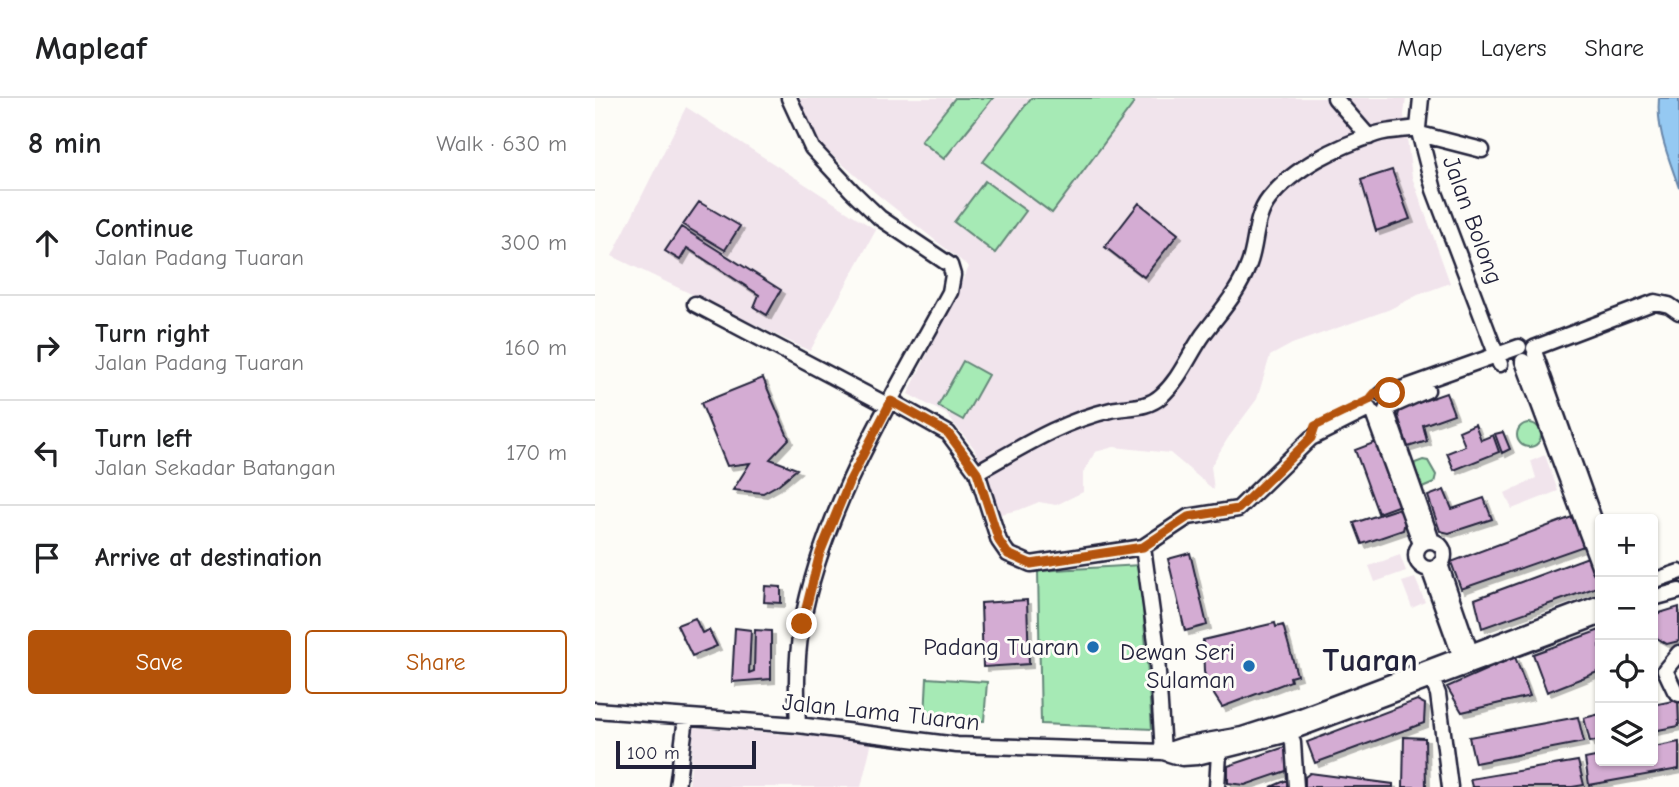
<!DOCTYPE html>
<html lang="en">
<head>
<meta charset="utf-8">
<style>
	:root { --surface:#fff; --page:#f2f2f2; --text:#202124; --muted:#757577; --line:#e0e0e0; --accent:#b45309 }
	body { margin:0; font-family:"Comic Neue",sans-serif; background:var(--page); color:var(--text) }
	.controls { position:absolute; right:21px; bottom:21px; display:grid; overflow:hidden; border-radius:7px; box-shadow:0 2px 5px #0004 }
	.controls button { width:63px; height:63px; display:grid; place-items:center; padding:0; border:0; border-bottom:2px solid var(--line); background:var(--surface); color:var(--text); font:35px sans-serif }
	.scale { position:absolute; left:21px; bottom:18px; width:140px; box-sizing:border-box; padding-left:7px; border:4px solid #22223b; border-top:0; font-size:19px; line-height:24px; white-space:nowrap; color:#22223b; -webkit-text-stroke:5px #fdfcf7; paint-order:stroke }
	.stop { position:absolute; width:21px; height:21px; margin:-16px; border:5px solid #b45309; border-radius:50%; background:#fff }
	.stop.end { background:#b45309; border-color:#fff; box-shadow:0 2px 7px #0008 }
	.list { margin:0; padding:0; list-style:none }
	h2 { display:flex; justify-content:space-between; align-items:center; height:91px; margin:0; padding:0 28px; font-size:30px }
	h2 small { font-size:23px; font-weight:400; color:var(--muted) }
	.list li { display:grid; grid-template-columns:46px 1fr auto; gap:21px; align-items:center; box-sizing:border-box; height:105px; padding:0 28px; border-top:2px solid var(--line) }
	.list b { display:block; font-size:26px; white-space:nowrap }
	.list p { margin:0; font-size:23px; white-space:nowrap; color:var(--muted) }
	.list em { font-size:23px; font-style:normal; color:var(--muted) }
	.actions { display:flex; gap:14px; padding:21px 28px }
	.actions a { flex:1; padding:16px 0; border:2px solid var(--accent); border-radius:7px; text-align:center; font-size:24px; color:var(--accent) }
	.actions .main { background:var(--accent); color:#fff }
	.icon { flex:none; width:38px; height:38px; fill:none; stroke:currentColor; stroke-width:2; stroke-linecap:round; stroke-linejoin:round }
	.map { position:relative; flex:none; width:1084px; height:689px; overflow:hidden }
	header { display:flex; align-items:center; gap:42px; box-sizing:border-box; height:98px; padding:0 35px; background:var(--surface); border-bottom:2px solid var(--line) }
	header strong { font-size:33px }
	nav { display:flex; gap:38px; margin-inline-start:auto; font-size:24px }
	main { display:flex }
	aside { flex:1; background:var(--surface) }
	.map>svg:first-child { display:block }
	.built { fill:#f1e4ec }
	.green { fill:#a6eab5; stroke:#648678; stroke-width:2 }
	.water { fill:#95c9f2; stroke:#6786a9; stroke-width:2 }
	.building { fill:#d4acd3; stroke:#22223b; stroke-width:2; filter:url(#shadow) }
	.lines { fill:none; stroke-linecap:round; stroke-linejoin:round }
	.minor-casing { stroke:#22223b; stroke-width:19 }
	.minor { stroke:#fdfcf7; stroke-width:14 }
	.route { stroke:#b45309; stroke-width:9 }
	.poi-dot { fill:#1f6fb2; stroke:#fdfcf7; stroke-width:2.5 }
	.labels { text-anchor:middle; stroke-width:6; stroke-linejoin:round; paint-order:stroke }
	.street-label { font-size:24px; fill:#22223b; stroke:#fdfcf7 }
	.poi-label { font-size:24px; fill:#22223b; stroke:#fdfcf7; text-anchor:end }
	.district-label { font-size:32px; font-weight:bold; fill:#22223b; stroke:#fdfcf7 }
</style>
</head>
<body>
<header>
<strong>Mapleaf</strong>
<nav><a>Map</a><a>Layers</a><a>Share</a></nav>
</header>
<main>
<aside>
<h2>8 min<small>Walk · 630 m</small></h2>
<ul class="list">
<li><svg class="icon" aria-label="ahead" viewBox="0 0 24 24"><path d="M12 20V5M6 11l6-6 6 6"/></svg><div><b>Continue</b><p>Jalan Padang Tuaran</p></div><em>300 m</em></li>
<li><svg class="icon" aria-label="right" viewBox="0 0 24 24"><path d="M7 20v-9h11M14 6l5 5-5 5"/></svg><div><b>Turn right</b><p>Jalan Padang Tuaran</p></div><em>160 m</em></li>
<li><svg class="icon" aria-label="left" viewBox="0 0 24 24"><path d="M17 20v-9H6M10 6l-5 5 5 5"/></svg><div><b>Turn left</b><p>Jalan Sekadar Batangan</p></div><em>170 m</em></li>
<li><svg class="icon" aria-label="arrive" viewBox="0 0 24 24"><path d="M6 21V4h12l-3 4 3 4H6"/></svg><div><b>Arrive at destination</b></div></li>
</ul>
<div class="actions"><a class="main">Save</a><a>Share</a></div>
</aside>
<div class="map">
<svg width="1084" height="689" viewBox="0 0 1084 689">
	<defs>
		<filter id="shadow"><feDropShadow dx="4" dy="4" stdDeviation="0" flood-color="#0004"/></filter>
	</defs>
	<rect width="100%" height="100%" fill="#fdfcf7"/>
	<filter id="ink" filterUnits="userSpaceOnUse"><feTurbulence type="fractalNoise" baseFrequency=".0143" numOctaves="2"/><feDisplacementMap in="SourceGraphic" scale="14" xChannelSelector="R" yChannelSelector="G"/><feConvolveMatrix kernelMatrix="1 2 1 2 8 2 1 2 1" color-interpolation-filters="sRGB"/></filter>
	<g filter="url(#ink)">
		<!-- built -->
		<path class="built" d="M202,0H811L809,17L817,79L855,185L823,197L793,212L697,246L675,258L662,301L633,340L616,368L619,392L575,355L519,349L500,354L488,375V394L461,407L444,404L424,412L400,417L393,385L379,350L351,316L313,296L374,169L283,97L222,44Z
			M91,9L281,132L215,253L17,158Z
			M950,357L963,393L917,411L910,395L941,380L936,363Z
			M805,457L811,473L780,484L774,468Z
			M820,480L830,504L817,510L807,484Z
			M99,629L277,643L266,689H94Z"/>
		<!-- green -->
		<path class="green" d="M360,0H398L349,61L326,43Z
			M436,0H532L539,5L457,115L388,64Z
			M390,83L431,113L400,155L359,124Z
			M368,263L393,277L368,322L343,308Z
			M922 337a12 12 0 1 1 24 0a12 12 0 1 1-24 0Z
			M828,362L833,363L841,377L839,385L827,390C818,384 818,374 820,365Z
			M545,467L557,631L446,626L443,473Z
			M332,580L392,584L389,623L330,619Z"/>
		<!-- water -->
		<path class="water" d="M1064,0H1084V90C1074,60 1061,32 1064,0Z"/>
		<!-- building -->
		<path class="building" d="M797,72L815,121L781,133L766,82Z
			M104,104L145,128L130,152L88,127Z
			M544,105L583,136L549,179L510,149Z
			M86,129L186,192L172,217L159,209L164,197L92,150L85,162L70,153Z
			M168,280L194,341L175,361L202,371L184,386L168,395L138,392L155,365L132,368L106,305Z
			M851,295L859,316L828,327L832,343L813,349L803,318L805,311Z
			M880,326L886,342L898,337L904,354L859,372L852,355L870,348L864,333Z
			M908,334L915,351L907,355L900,336Z
			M781,344L805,407L783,415L760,352Z
			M849,392L857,411L889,400L897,421L854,435L845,433L833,398Z
			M805,410L810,424L808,432L767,446L759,425Z
			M977,419L989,448L866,491L856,464Z
			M595,455L612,527L590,533L573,461Z
			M993,459L1005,488L887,530L880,501Z
			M170,488L186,489V505L169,504Z
			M432,502L434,566L388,569L386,505Z
			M1084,509V543L1072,546L1062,540L1058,527V517Z
			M100,520L107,535L114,532L122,548L97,558L82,527Z
			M680,525L681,529L688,527L702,577L695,579L696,583L627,609L616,592L609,574L608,542Z
			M140,530L156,532L154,575L159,573L160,532L176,533V581L137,584Z
			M1005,532V573L952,594L938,556Z
			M920,559L935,598L867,614L852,589Z
			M822,602L830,606L829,625L720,665L712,644Z
			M1083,602L1084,628L1058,633V607Z
			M1005,616V642L995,644L989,620Z
			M983,619L989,644L880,665L874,639Z
			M809,639L830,640L831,689H808Z
			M1084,644V671L994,687L990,661L1005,658V663H1058V649Z
			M690,649L694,672L650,687L633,685V668Z
			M983,663L989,687L977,689H877L875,681Z
			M715,675L798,686V689H710V679Z
			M692,682V689H676Z"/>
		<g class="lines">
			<!-- minor casing -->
			<g class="minor-casing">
				<path id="minor" d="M194,0L217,50L257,93L285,120L355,167L358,177L355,194C299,297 228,409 207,526C201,559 201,593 203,627
					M740,0L774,39
					M826,0L823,30L839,92L905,266
					M825,36L887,52
					M100,206L294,308
					M939,250L1060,204L1074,207L1084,214
					M940,256L1005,438
					M928,263L1005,470
					M787,296L795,295L924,249
					M296,303L353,335L382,374L404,443L413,456L436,466L548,449L593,419L643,411L716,340L774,311
					M792,310L832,292
					M791,312L837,443
					M778,315L826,446
					M382,374C427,349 465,324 516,312C534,308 552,311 566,298C585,281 594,257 608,237C625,214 644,194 654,166C662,145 659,120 674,101C699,69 744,48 781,36C794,32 810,32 823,30
					M821 457a14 14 0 1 1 28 0a14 14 0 1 1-28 0Z
					M548,449L561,544L568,654
					M845,466L878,562
					M834,471L865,557
					M1058,483L1084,474
					M1058,500L1084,493
					M1084,555L1070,572L1080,593L1084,596
					M834,574L843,596L855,689
					M0,612L203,627L362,647L568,654L587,660L602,659L686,638L1005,519
					M695,635L698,645L701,689
					M568,654L589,647L647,637L703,619L1005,505
					M82,689L91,620
					M622,689L624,655"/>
			</g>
			<!-- minor -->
			<use href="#minor" class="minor"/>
		</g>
	</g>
	<g class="lines" filter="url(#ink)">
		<!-- route -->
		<path class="route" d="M207,526L225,455L254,384L296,303L353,335L382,374L404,443L413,456L436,466L548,449L593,419L643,411L716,340L720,328L774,302L780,295H795"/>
	</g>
	<!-- markers -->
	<g class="poi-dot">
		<circle cx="498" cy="549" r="7"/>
		<circle cx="654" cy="568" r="7"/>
	</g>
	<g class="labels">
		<!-- street labels -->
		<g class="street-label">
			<text transform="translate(878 122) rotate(70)" y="8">Jalan Bolong</text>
			<text transform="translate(286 614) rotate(6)" y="8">Jalan Lama Tuaran</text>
		</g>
		<!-- poi labels -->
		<g class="poi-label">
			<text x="484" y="557">Padang Tuaran</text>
			<text x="640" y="562">Dewan Seri<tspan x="640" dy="28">Sulaman</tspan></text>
		</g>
		<!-- district labels -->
		<g class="district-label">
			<text x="775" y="573">Tuaran</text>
		</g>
	</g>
</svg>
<div class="controls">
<button>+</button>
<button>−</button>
<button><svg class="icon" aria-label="locate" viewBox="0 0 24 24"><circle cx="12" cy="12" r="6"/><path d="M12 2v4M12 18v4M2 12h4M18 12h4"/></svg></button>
<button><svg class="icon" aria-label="layers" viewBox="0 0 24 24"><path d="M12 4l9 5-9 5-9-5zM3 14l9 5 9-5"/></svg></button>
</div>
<div class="scale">100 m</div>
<div class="stop" style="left:795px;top:295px"></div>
<div class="stop end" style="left:207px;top:526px"></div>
</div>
</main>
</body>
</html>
